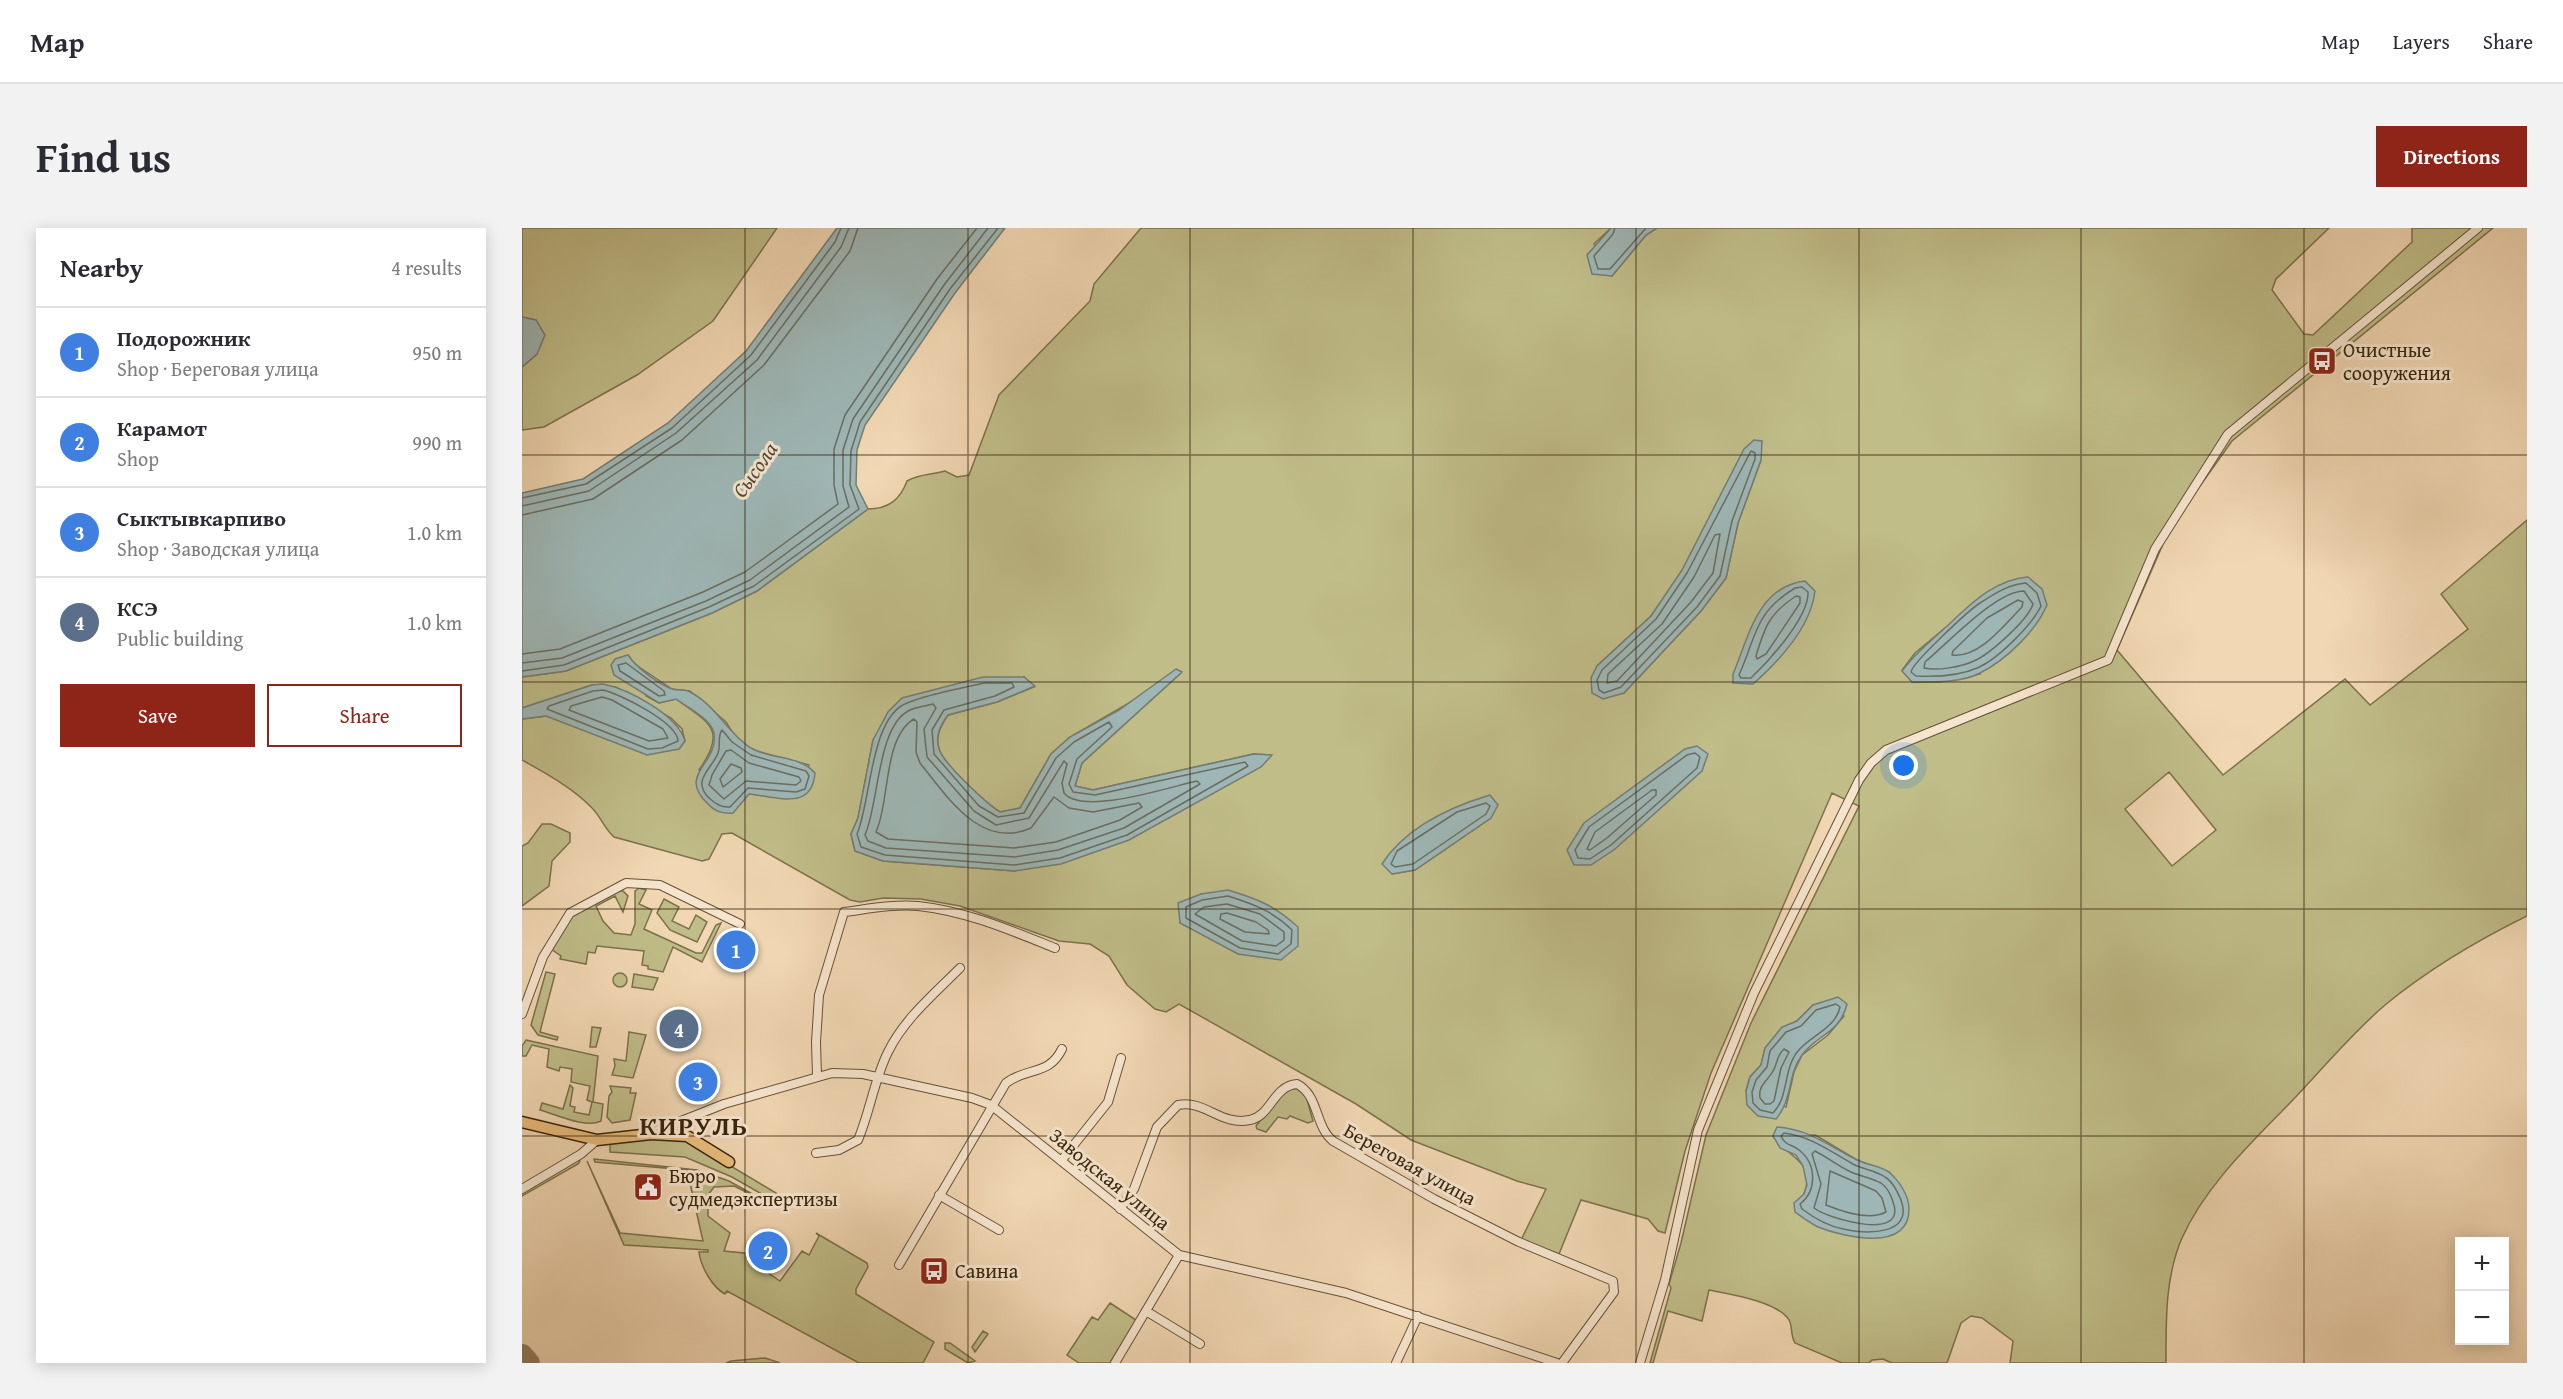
<!DOCTYPE html>
<html lang="en">
<head>
<meta charset="utf-8">
<style>
	:root { --surface:#fff; --page:#f2f2f3; --text:#2b2b33; --muted:#7c7c81; --line:#e1e1e2; --accent:#8f2418 }
	body { margin:0; font-family:"Gentium Book Plus",serif; background:var(--page); color:var(--text) }
	.controls { position:absolute; right:18px; bottom:18px; display:grid; overflow:hidden; border-radius:0px; box-shadow:0 3px 15px #0003 }
	.controls button { width:54px; height:54px; display:grid; place-items:center; padding:0; border:0; border-bottom:2px solid var(--line); background:var(--surface); color:var(--text); font:30px sans-serif }
	.you { position:absolute; left:1382px; top:538px; width:21px; height:21px; margin:-15px; border:4px solid #fff; border-radius:50%; background:#1a73e8; box-shadow:0 0 0 9px #1a73e833 }
	.badge { display:grid; place-items:center; width:39px; height:39px; border-radius:50%; background:var(--accent); color:#fff; font-size:20px; font-weight:700 }
	.pin { position:absolute; translate:-50% -50%; border:3px solid #fff; box-shadow:0 2px 6px #0006 }
	.list { margin:0; padding:0; list-style:none }
	h2 { display:flex; justify-content:space-between; align-items:center; height:78px; margin:0; padding:0 24px; font-size:26px }
	h2 small { font-size:20px; font-weight:400; color:var(--muted) }
	.list li { display:grid; grid-template-columns:39px 1fr auto; gap:18px; align-items:center; box-sizing:border-box; height:90px; padding:0 24px; border-top:2px solid var(--line) }
	.list b { display:block; font-size:22px; white-space:nowrap }
	.list p { margin:0; font-size:20px; white-space:nowrap; color:var(--muted) }
	.list em { font-size:20px; font-style:normal; color:var(--muted) }
	.actions { display:flex; gap:12px; padding:18px 24px }
	.actions a { flex:1; padding:14px 0; border:2px solid var(--accent); border-radius:0px; text-align:center; font-size:21px; color:var(--accent) }
	.actions .main { background:var(--accent); color:#fff }
	.map { position:relative; flex:none; width:2005px; height:1135px; overflow:hidden; border-radius:0px }
	header { display:flex; align-items:center; gap:36px; box-sizing:border-box; height:84px; padding:0 30px; background:var(--surface); border-bottom:2px solid var(--line) }
	header strong { font-size:28px }
	nav { display:flex; gap:33px; margin-inline-start:auto; font-size:21px }
	.intro { display:flex; align-items:center; justify-content:space-between; box-sizing:border-box; height:144px; padding:0 36px }
	h1 { margin:0; font-size:42px }
	.button { padding:15px 27px; border-radius:0px; background:var(--accent); color:#fff; font-size:21px; font-weight:700 }
	main { display:flex; gap:36px; padding:0 36px }
	aside { flex:1; background:var(--surface); border-radius:0px; box-shadow:0 3px 15px #0003 }
	.map>svg:first-child { display:block }
	.green { fill:#c0bd89; stroke:#7c724c; stroke-width:1.5; fill-rule:evenodd }
	.water { fill:#9eb7b6; stroke:#757d73; stroke-width:1.5 }
	.lines { fill:none; stroke-linecap:round; stroke-linejoin:round }
	.shore { stroke:#6a6e62; stroke-width:1.5 }
	.taxiway { stroke:#947e60; stroke-width:22 }
	.minor-casing { stroke:#665237; stroke-width:10 }
	.major-casing { stroke:#37260e; stroke-width:13 }
	.minor { stroke:#f6e5ce; stroke-width:8 }
	.major { stroke:#e8bc7a; stroke-width:10 }
	.grid { fill:none; stroke:#37260e; stroke-width:1.5; stroke-opacity:0.55 }
	.labels { text-anchor:middle; stroke-width:6; stroke-linejoin:round; paint-order:stroke }
	.poi-label { font-size:20px; fill:#37260e; stroke:#f6e5ce; text-anchor:start }
	.street-label { font-size:20px; fill:#37260e; stroke:#f6e5ce }
	.water-label { font-size:21px; font-style:italic; fill:#514a38; stroke:#f6e5ce }
	.district-label { font-size:26px; font-weight:bold; letter-spacing:1.5px; fill:#37260e; stroke:#f6e5ce }
</style>
</head>
<body>
<header>
<strong>Map</strong>
<nav><a>Map</a><a>Layers</a><a>Share</a></nav>
</header>
<div class="intro"><h1>Find us</h1><a class="button">Directions</a></div>
<main>
<aside>
<h2>Nearby<small>4 results</small></h2>
<ul class="list">
<li><span class="badge" style="background:#3f7fe0">1</span><div><b>Подорожник</b><p>Shop · Береговая улица</p></div><em>950 m</em></li>
<li><span class="badge" style="background:#3f7fe0">2</span><div><b>Карамот</b><p>Shop</p></div><em>990 m</em></li>
<li><span class="badge" style="background:#3f7fe0">3</span><div><b>Сыктывкарпиво</b><p>Shop · Заводская улица</p></div><em>1.0 km</em></li>
<li><span class="badge" style="background:#5c6f8a">4</span><div><b>КСЭ</b><p>Public building</p></div><em>1.0 km</em></li>
</ul>
<div class="actions"><a class="main">Save</a><a>Share</a></div>
</aside>
<div class="map">
<svg width="2005" height="1135" viewBox="0 0 2005 1135">
	<rect width="100%" height="100%" fill="#f1d7b3"/>
	<filter id="stains"><feTurbulence type="fractalNoise" baseFrequency=".00333" numOctaves="4"/><feColorMatrix values="0 0 0 0 .2 0 0 0 0 .09 0 0 0 0 .02 0 0 0 .5 -.17"/></filter>
	<radialGradient id="worn" r=".72"><stop offset=".6" stop-color="#630" stop-opacity="0"/><stop offset="1" stop-color="#630" stop-opacity=".3"/></radialGradient>
	<!-- green -->
	<path class="green" d="M0,0H255L191,93L115,147L22,199L0,202V139L15,126L14,92L0,89Z
		M619,0H1089L1072,16L1090,48L1124,7L1135,0H1807L1754,51L1750,62L1782,106L1791,107L1890,14V0H1971L1710,213L1648,300L1595,422L1701,547L1823,451L1848,477L1946,401L1919,366L2005,292V688C1954,713 1907,741 1863,777C1828,807 1797,845 1765,878C1726,918 1683,959 1660,1010C1643,1049 1644,1093 1644,1135H1488L1491,1113L1460,1090L1449,1088L1439,1095L1425,1135H1370L1361,1131L1350,1132L1347,1135H1320L1273,1115C1268,1107 1271,1099 1267,1092C1255,1073 1207,1066 1187,1062L1180,1093L1146,1083L1131,1135H1128L1149,1060L1147,1056L1159,1015L1184,907L1229,795L1337,578L1310,565L1189,845L1163,923L1143,1005L1136,1003L1126,991L1059,972L1037,1026L999,1012L1024,961L995,953L889,912L834,876L657,776L644,784L633,781L605,757L587,728L568,716L537,713L438,678L399,671L361,670L338,674L328,672L210,605L200,606L187,631L180,633L92,609C82,600 79,589 70,580C51,560 23,545 0,532V491L24,488L157,521L163,513L160,501L149,490L94,459L70,457L0,480V449L44,443L190,385L235,363L346,281C366,281 378,272 385,253C397,246 409,247 423,243L435,249L447,247L477,167L568,73L572,56ZM1239,232L1216,295L1204,350L1179,383L1102,465L1075,438L1129,388ZM1423,400L1458,446L1418,454H1390L1380,442L1393,425ZM106,427L111,435L150,461L168,463L204,494L214,510L231,522L287,537L275,570L227,566L177,542C206,501 187,495 154,471L137,475L124,468ZM659,445L560,535L553,558L571,562L731,526L749,527L493,643L361,633L333,623L329,606L336,590L351,512L502,449L512,459L475,474L426,487C419,498 413,507 417,521C421,536 464,575 478,584L498,580L529,526L548,509ZM1647,544L1694,602L1650,638L1603,581ZM969,590L893,642L870,646ZM1291,777L1322,788L1306,807L1280,827L1272,844L1264,879L1224,863L1228,849L1239,837L1243,820L1260,800L1275,793ZM1293,907L1335,932L1367,944L1282,966C1295,932 1264,929 1251,908Z
		M20,596H29L48,605V614L30,633L27,658L0,678V618L6,615Z
		M117,660L124,662L117,676L130,682L122,701L174,725H180L194,697L199,695L180,734L151,719L141,744L126,741V738L120,737L122,723L75,718L73,725L66,724L64,736L38,731L39,728L29,721L49,688L95,663H101L106,668L101,684L93,668L74,678L81,693L92,705L109,707L113,696V663Z
		M142,671L157,679L150,693L167,701L174,687L185,694L175,714L148,702L135,685Z
		M24,744L33,746L18,804L36,809L35,812L16,807L9,797Z
		M91 752a7 7 0 1 1 14 0a7 7 0 1 1-14 0Z
		M112,746L136,750L131,762L110,759Z
		M70,799L79,800L74,819H68Z
		M107,804L124,807L111,850L90,847L93,838L92,831L104,833Z
		M4,812L76,828L71,874L81,876L79,893C64,901 33,886 18,882L20,875L41,881L48,857L51,860L48,878L53,879L52,884L67,887L70,874L65,872L68,858L49,854L50,841L38,839L37,843L25,839L27,821L10,817L4,828H0V818Z
		M88,858L109,860L108,865H114L108,892L90,895L85,889L87,868L90,864Z
		M776,860L784,868L791,893L786,895L768,888L765,891L756,889L744,904L735,901L734,898L761,863Z
		M123,911L163,913L172,916L259,968L260,971L255,975L210,949L163,929L88,924V914Z
		M56,931L58,933L56,936L0,968V963Z
		M72,931L175,942L207,953L256,980L212,958L192,959L186,967V988L208,1005L202,1023L232,1026L231,1035L258,1053L280,1023L287,1027L297,1008L294,1005L345,1035L346,1039L334,1061V1066L412,1114L401,1135H337L205,1063L203,1066C190,1059 179,1039 177,1024H186V1022L102,1017L65,933L98,1005L181,1013L165,942L73,934Z
		M588,1075L614,1092L588,1135H557L545,1127L570,1089L576,1092Z
		M461,1103L466,1106L453,1124L450,1119Z
		M423,1115H428L453,1133L446,1135L423,1121Z
		M243,1130L258,1135H204L209,1133Z"/>
	<!-- water -->
	<path class="water" d="M315,0H483L433,65L343,197L335,222L334,257L346,281L235,363L190,385L44,443L0,449V265L61,251L146,195L224,123Z
		M1089,0H1135L1124,7L1090,48L1070,46L1065,27Z
		M0,89L14,92L23,107L15,126L0,139Z
		M1232,212L1240,213L1239,232L1216,295L1204,350L1179,383L1102,465L1081,471L1070,465L1069,450L1075,438L1129,388L1160,342L1222,221Z
		M1506,349L1520,361L1525,377C1514,403 1484,432 1458,445C1439,455 1411,454 1390,454L1380,443C1393,425 1408,414 1424,399C1448,377 1471,352 1506,349Z
		M1283,353L1293,363C1289,398 1257,433 1231,456L1211,455V446C1227,409 1235,359 1283,353Z
		M106,427C114,439 136,456 150,461C156,463 163,461 168,464C194,477 206,506 229,520C249,532 278,527 293,545C290,583 256,569 227,566L211,585C201,586 193,584 186,576C154,546 197,536 192,505C189,491 165,479 154,471L137,475L92,447L89,437L93,431Z
		M654,441L660,444L560,535L553,558L571,562L732,526L750,527L739,539L607,612L539,636L493,643L361,633L333,623L329,606L336,590L351,512L366,484L380,470L461,449H502L513,458L475,474L426,487C418,498 413,507 417,521C421,535 465,576 478,584L498,580L529,526L548,509L597,482Z
		M81,456C106,461 156,487 163,513L157,521L125,527L24,488L0,491V480L70,457Z
		M1175,518L1186,526L1180,543L1093,621L1069,637H1052L1045,622L1062,595L1163,521Z
		M968,567L976,577L969,590L893,642L870,646L860,636C883,600 928,579 968,567Z
		M706,662C736,671 753,678 776,699V718L759,732L716,726L658,695L656,675L679,666Z
		M1316,769L1325,776C1318,805 1295,807 1280,827C1265,847 1271,871 1254,891L1236,888L1225,877L1224,863L1228,849L1239,837L1243,820L1260,799L1275,793L1291,777Z
		M1255,899C1289,902 1305,917 1335,932C1345,937 1360,938 1368,945C1378,954 1387,968 1387,981C1387,1025 1321,1009 1296,999C1288,995 1280,989 1273,984L1272,975L1282,966L1285,957L1281,938L1274,927L1258,920L1251,908Z"/>
	<g class="lines">
		<!-- shore -->
		<path class="shore" d="M1093,0L1091,6L1072,28L1076,41H1088L1124,0
			M1229,223L1233,225V231L1210,293L1198,348L1175,379L1099,459L1082,465L1077,462L1075,452L1080,442L1134,391L1165,345Z
			M0,270L64,256L150,200L229,127L313,14L319,0
			M0,278L67,263L154,205L235,132L319,19L327,0
			M0,287L71,271L160,212L242,137L328,23L336,0
			M1198,306L1191,345L1169,374L1095,453L1085,455L1086,446L1140,396L1172,349L1193,307Z
			M1504,355L1515,365L1519,378C1510,397 1475,432 1455,440C1437,448 1413,449 1394,448L1389,444C1390,435 1447,382 1458,375C1472,366 1487,356 1504,355Z
			M1273,360L1280,359L1286,364C1287,389 1247,433 1229,450H1219L1217,447C1235,407 1232,385 1273,360Z
			M1502,363L1511,376C1506,392 1468,426 1452,433C1439,439 1415,443 1402,440L1403,434C1426,415 1474,363 1502,363Z
			M1274,368L1278,369V375L1244,426L1235,431L1234,428C1243,398 1247,386 1274,368Z
			M1496,372L1501,374L1500,379C1483,396 1457,431 1430,427L1431,423L1465,390Z
			M0,426L38,421L181,364L223,344L316,276L312,257V221L323,187L415,51L455,0
			M0,435L40,430L184,373L228,352L327,279L321,258V222L331,191L422,57L466,0
			M104,435L142,463L143,467L137,468L98,443L96,437Z
			M0,443L42,437L187,379L232,358L337,281L328,257L329,223L338,194L428,61L476,0
			M462,455H490L492,459L473,468L422,482L410,502L412,526L457,578L476,589L502,585L534,530L552,514L587,494L590,499L555,531L547,556L551,564L573,567L723,534L726,538L605,607L538,630L492,637L363,627L339,619L335,606C349,574 348,489 385,475C409,465 437,461 462,455Z
			M81,462C98,466 155,494 156,513L140,520L126,521L25,481L27,478L71,463Z
			M80,469L90,472L141,501L146,510L127,513L47,482L49,478Z
			M411,476L414,480L402,501L405,529L452,583L474,597L507,590L542,533L545,536L540,555L542,565C561,588 647,559 675,553L678,556L602,600L536,622L493,629L364,620L346,613L343,607C357,576 355,497 388,482C395,479 404,478 411,476Z
			M392,491L395,494L394,524L398,535C426,570 459,622 509,600L532,569L547,580L571,584L617,575L620,579L598,592L534,614L492,620L366,611L354,604C368,574 361,509 392,491Z
			M200,502L210,514L229,527L284,543L287,548L283,561L274,564L226,560L208,579C199,580 193,575 187,570C169,552 190,541 196,525C199,517 195,509 200,502Z
			M209,522L227,535L277,549L279,553L274,557L224,553L202,571L187,557L190,547L204,523Z
			M1173,525L1178,529L1175,540L1089,617L1068,631L1056,630L1053,622L1067,599L1165,527Z
			M209,536L219,540L220,544L201,559L198,551Z
			M1130,562H1134V567L1085,610L1068,622L1065,621L1073,604Z
			M964,575L968,578L964,586L891,636L873,639L869,636L875,623L935,584Z
			M706,668C731,676 751,683 770,702L769,716L756,726L718,720L664,690V679L680,672Z
			M705,676L738,686L762,704V712L754,718L720,713L673,686L682,679Z
			M705,685L734,694L746,702L747,706L723,704L698,691L699,686Z
			M1314,776L1318,779C1314,800 1288,808 1276,823C1261,841 1267,869 1251,885L1238,882L1231,875L1230,864L1234,852L1245,839L1248,823L1264,804L1279,798L1294,782Z
			M1262,821L1267,824L1259,840L1252,873L1248,876H1243L1238,870C1236,857 1245,854 1251,843C1256,835 1254,828 1262,821Z
			M1262,905C1287,908 1307,922 1329,935C1339,941 1353,942 1363,949C1371,954 1375,963 1379,972C1392,1008 1344,1006 1321,1001C1306,998 1292,990 1280,981L1278,976C1295,963 1295,936 1277,922C1270,916 1263,918 1259,908Z
			M1293,923C1305,929 1316,938 1329,944C1338,948 1350,950 1359,955C1366,960 1369,967 1371,974C1386,1014 1306,991 1292,980L1299,956L1290,926Z
			M1308,943L1354,963L1360,970L1364,984C1347,993 1321,984 1304,977Z"/>
		<!-- taxiway -->
		<path class="taxiway" d="M0,1127L7,1135"/>
		<!-- minor casing -->
		<g class="minor-casing">
			<path id="minor" d="M0,786L21,729L48,685L104,655L138,657L218,696
				M295,848L294,814L297,767L322,684C346,681 371,676 396,678C444,683 488,702 533,720
				M129,905L202,876L310,845L341,846L450,870L469,877L657,1027L824,1065L1035,1135
				M294,925L317,922L336,912C348,884 352,852 366,824C382,791 412,766 438,740
				M539,933L586,874L599,830
				M0,961L59,926L75,912
				M417,967L477,1002
				M598,981L612,961L635,899L656,877C684,872 698,898 728,892C749,888 751,858 775,856C797,867 793,899 811,913L912,971L997,1014L1091,1053L1092,1064L1040,1135
				M377,1037L484,855C505,839 527,848 540,821
				M624,1083L678,1116
				M593,1135L657,1027
				M874,1135L896,1088
				M1118,1135L1143,1052L1176,902L1232,765L1337,552L1349,535L1364,522L1586,432L1633,321L1706,206L1956,0"/>
		</g>
		<!-- major casing -->
		<g class="major-casing">
			<path id="major" d="M0,894L75,912L129,906L165,908L207,934"/>
		</g>
		<!-- minor -->
		<use href="#minor" class="minor"/>
		<!-- major -->
		<use href="#major" class="major"/>
	</g>
	<!-- grid -->
	<path class="grid" d="M223,0V1135M446,0V1135M668,0V1135M891,0V1135M1114,0V1135M1337,0V1135M1559,0V1135M1782,0V1135M0,227H2005M0,454H2005M0,681H2005M0,908H2005"/>
	<!-- icons -->
	<defs>
		<g id="bus-square" transform="scale(1.5)"><rect x="-9" y="-9" width="18" height="18" rx="4" fill="#8f2418" stroke="#f6e5ce"/><path d="M-5-6H5V4H4V6H2V4H-2V6H-4V4H-5ZM-3.5-4V0h7V-4ZM-3.5 1.2v1.5H-2V1.2ZM2 1.2v1.5H3.5V1.2Z" fill="#fff"/></g>
		<g id="civic-square" transform="scale(1.5)"><rect x="-9" y="-9" width="18" height="18" rx="4" fill="#8f2418" stroke="#f6e5ce"/><path d="M-.6-6.5H3V-4.5H.6V-3L4-1V1h2V6H-6V1h2V-1L-.6-3ZM-1.2 2.5V6h2.4V2.5Z" fill="#fff"/></g>
	</defs>
	<g fill-rule="evenodd">
		<use href="#bus-square" x="1800" y="133"/>
		<use href="#civic-square" x="126" y="959"/>
		<use href="#bus-square" x="412" y="1043"/>
	</g>
	<g class="labels">
		<!-- poi labels -->
		<g class="poi-label">
			<text x="1821" y="129">Очистные<tspan x="1821" dy="23">сооружения</tspan></text>
			<text x="147" y="955">Бюро<tspan x="147" dy="23">судмедэкспертизы</tspan></text>
			<text x="433" y="1050">Савина</text>
		</g>
		<!-- street labels -->
		<g class="street-label">
			<text transform="translate(888 936) rotate(29)" y="7">Береговая улица</text>
			<text transform="translate(588 951) rotate(39)" y="7">Заводская улица</text>
		</g>
		<!-- water labels -->
		<g class="water-label">
			<text transform="translate(233 242) rotate(-55)" y="7">Сысола</text>
		</g>
		<!-- district labels -->
		<g class="district-label">
			<text x="172" y="907">КИРУЛЬ</text>
		</g>
	</g>
	<rect width="100%" height="100%" filter="url(#stains)"/>
	<rect width="100%" height="100%" fill="url(#worn)"/>
</svg>
<div class="controls">
<button>+</button>
<button>−</button>
</div>
<div class="you"></div>
<div class="pin badge" style="left:214px;top:722px;background:#3f7fe0">1</div>
<div class="pin badge" style="left:246px;top:1023px;background:#3f7fe0">2</div>
<div class="pin badge" style="left:176px;top:854px;background:#3f7fe0">3</div>
<div class="pin badge" style="left:157px;top:801px;background:#5c6f8a">4</div>
</div>
</main>
</body>
</html>
